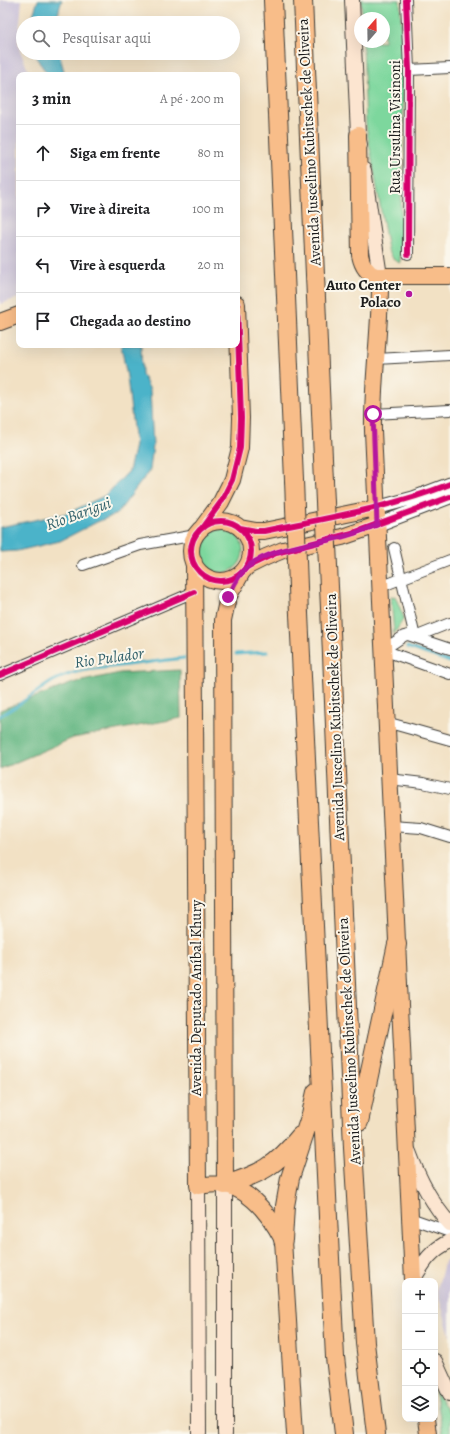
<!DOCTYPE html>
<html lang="pt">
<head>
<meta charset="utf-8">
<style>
	:root { --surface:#fff; --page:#f6f6f6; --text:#202124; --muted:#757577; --line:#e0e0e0 }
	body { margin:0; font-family:Alegreya,serif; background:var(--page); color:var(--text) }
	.controls { position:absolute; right:12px; bottom:12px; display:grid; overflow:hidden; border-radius:8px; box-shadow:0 4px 16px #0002 }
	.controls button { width:36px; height:36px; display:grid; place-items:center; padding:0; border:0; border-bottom:1px solid var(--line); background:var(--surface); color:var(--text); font:20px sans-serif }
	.compass { position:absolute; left:354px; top:12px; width:36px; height:36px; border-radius:50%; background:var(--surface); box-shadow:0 4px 16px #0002; rotate:20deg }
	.stop { position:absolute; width:12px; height:12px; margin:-9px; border:3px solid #b5179e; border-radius:50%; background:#fff }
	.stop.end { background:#b5179e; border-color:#fff; box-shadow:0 1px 4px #0008 }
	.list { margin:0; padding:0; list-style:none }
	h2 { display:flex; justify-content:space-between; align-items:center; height:52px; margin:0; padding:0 16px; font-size:17px }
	h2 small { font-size:13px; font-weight:400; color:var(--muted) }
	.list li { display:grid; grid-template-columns:26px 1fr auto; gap:12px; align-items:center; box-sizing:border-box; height:56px; padding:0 16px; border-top:1px solid var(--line) }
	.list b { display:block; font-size:15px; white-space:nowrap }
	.list em { font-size:13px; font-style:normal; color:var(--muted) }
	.icon { flex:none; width:22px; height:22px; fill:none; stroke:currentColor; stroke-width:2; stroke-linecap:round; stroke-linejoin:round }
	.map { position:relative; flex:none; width:450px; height:1434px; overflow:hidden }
	.search { position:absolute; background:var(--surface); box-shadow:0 4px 16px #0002; left:16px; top:16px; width:224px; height:44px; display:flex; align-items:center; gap:10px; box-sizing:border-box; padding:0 14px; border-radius:22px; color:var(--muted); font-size:15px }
	.panel { position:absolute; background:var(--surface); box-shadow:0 4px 16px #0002; left:16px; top:72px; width:224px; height:276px; border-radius:8px }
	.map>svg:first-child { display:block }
	.industrial { fill:#c8bfd8 }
	.green { fill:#7dd79d; stroke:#4c7a5c }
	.forest { fill:#66b884; stroke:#416a50 }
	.water { fill:#4bb3c9; stroke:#346872 }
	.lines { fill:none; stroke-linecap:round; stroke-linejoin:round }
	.stream { stroke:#4bb3c9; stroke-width:3 }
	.minor-casing { stroke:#3c3a35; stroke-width:12 }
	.tertiary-casing { stroke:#3c3a35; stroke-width:15 }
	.secondary-casing { stroke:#3c3a35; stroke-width:16 }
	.primary-casing { stroke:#3c3a35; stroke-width:18 }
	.motorway-casing { stroke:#3c3a35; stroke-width:20 }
	.minor { stroke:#fff; stroke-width:10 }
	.tertiary { stroke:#fff; stroke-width:13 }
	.secondary { stroke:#fce5d0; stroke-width:14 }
	.primary { stroke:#f8bd89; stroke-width:16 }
	.motorway { stroke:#f8bd89; stroke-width:18 }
	.motorway-bridge-casing { stroke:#3c3a35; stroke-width:20; stroke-linecap:butt }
	.motorway-bridge { stroke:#f8bd89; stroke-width:18 }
	.cycleway-casing { stroke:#fbf7ec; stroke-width:8 }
	.cycleway { stroke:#d6006c; stroke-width:6 }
	.route { stroke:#b5179e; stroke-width:5 }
	.poi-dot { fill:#b5179e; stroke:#fbf7ec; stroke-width:1.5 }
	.labels { text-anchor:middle; stroke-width:4; stroke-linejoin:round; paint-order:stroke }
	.street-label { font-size:15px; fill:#1c1c1c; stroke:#fbf7ec }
	.poi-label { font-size:15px; font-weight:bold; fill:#1c1c1c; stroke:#fbf7ec; text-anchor:end }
	.water-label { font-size:16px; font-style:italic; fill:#31606a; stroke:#fbf7ec }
</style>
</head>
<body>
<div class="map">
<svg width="450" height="1434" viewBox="0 0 450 1434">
	<rect width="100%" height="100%" fill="#fbf7ec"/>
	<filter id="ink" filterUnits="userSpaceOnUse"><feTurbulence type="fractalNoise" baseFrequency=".025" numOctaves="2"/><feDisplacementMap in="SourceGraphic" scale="8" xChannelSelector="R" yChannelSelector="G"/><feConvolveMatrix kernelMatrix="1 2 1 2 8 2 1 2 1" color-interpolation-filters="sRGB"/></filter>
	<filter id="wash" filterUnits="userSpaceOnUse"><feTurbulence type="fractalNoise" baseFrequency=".012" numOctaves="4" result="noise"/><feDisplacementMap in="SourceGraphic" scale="16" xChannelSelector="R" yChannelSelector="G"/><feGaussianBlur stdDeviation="0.9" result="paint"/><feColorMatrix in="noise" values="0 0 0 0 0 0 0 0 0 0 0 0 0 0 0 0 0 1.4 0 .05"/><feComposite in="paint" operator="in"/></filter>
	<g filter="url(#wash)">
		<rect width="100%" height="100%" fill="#f2e1c4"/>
		<!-- industrial -->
		<path class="industrial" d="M0,0H22L18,45L30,75H19V298L0,304Z
			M450,1258V1337L437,1290L444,1263Z"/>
		<!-- green -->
		<path class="green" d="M361,0H400L404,72L400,263L394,260L388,250L366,126L363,42H384V18H362Z
			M199 551a22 22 0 1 1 44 0a22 22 0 1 1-44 0Z
			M395,596L404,618L394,634L391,597Z
			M435,1389L450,1415V1434H443Z"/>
		<!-- forest -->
		<path class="forest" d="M180,670L181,718L73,738L0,769V710L73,683L120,673Z"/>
		<!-- water -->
		<path class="water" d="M38,0H62L55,23H33L32,18Z
			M37,53H59L65,75H48L37,59Z
			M121,345H141L142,374L150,390L153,445L150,470L117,514L97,522L60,541L17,551L0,552V527L68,513L106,495L129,471L135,445L127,377Z"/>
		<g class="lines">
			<!-- stream -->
			<path class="stream" d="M407,647L450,662
				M236,654L267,652
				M0,716C19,706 35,692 53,681C63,676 75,672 86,670L184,658"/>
		</g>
	</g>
	<g filter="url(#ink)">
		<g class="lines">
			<!-- minor casing -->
			<g class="minor-casing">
				<path id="minor" d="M406,0L409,70L408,254
					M409,70L450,68
					M376,359L450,355
					M373,414L450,410
					M394,548L415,637L450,623
					M83,565L140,545L196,535
					M380,587L450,560
					M383,650L404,636L408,635L450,649
					M383,650L450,674
					M0,675L194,592
					M386,722L450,740
					M389,779L423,783L450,789
					M391,826L421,828L450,837
					M410,1218L450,1232"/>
			</g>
			<!-- tertiary casing -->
			<g class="tertiary-casing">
				<path id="tertiary" d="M376,508L413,498L450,484
					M377,525L450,497"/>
			</g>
			<!-- secondary casing -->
			<g class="secondary-casing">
				<path id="secondary" d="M352,0L358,135L360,145
					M364,170L380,276
					M409,1152C419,1179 431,1203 450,1224
					M225,1185V1434
					M198,1186L199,1434
					M413,1280C424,1262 430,1251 450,1241
					M435,1361L450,1394"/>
			</g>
			<!-- primary casing -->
			<g class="primary-casing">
				<path id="primary" d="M358,135L360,255C362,265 366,273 376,276H450
					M380,276C381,328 372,379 373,431L413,1281
					M0,322L19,315
					M191 551a30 30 0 1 1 60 0a30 30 0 1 1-60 0Z
					M202,528L221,502L232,480L240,448L241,418L237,304
					M240,528L256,531H264L376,508
					M194,562L198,1186C206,1185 218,1183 226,1185C253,1192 271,1217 283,1240L295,1434
					M246,567L266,557L283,550L342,537L377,525
					M225,1185L223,620L228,597L241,574
					M426,1419L428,1434"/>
			</g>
			<!-- motorway casing -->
			<g class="motorway-casing">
				<path id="motorway" d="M273,0L294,480
					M303,0L324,481
					M330,608L353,1148L365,1343L376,1434
					M299,614L331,1279L335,1357L344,1434
					M359,1122L397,944
					M225,1185C261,1174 276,1166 300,1136
					M283,1240L285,1206L290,1178L311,1114L316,1092"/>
			</g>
			<!-- minor -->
			<use href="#minor" class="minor"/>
			<!-- tertiary -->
			<use href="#tertiary" class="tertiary"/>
			<!-- secondary -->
			<use href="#secondary" class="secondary"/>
			<!-- primary -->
			<use href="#primary" class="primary"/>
			<!-- motorway -->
			<use href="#motorway" class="motorway"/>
			<!-- motorway-bridge casing -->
			<g class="motorway-bridge-casing">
				<path id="motorway-bridge" d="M294,480L299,614
					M324,481L330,608"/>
			</g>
			<!-- motorway-bridge -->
			<use href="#motorway-bridge" class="motorway-bridge"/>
			<!-- cycleway casing -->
			<g class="cycleway-casing">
				<path id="cycleway" d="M406,0L409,70L408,254
					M191 551a30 30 0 1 1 60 0a30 30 0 1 1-60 0Z
					M202,528L221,502L232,480L240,448L241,418L237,304
					M240,528L256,531H264C327,518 390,508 450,484
					M246,567L276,553L356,532L450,497
					M0,675L194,592"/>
			</g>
			<!-- cycleway -->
			<use href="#cycleway" class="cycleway"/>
		</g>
	</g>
	<g class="lines" filter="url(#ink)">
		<!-- route -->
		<path class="route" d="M228,597C233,587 238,575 246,568C267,549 314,544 342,537C354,534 366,529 377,525L373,414"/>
	</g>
	<!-- markers -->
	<circle class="poi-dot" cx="409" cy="294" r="4"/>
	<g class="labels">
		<!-- street labels -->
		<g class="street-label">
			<text transform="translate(395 127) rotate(-90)" y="5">Rua Ursulina Visinoni</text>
			<text transform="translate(309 142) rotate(-93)" y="5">Avenida Juscelino Kubitschek de Oliveira</text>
			<text transform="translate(335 717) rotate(-92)" y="5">Avenida Juscelino Kubitschek de Oliveira</text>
			<text transform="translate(196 998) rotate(-90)" y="5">Avenida Deputado Aníbal Khury</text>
			<text transform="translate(349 1041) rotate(-93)" y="5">Avenida Juscelino Kubitschek de Oliveira</text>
		</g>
		<!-- poi labels -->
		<g class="poi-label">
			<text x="401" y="290">Auto Center<tspan x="401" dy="17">Polaco</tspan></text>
		</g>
		<!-- water labels -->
		<g class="water-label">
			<text transform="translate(78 513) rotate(-20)" y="6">Rio Barigui</text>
			<text transform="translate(109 657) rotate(-8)" y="6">Rio Pulador</text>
		</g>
	</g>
</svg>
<div class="controls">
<button>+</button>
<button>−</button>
<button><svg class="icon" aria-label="locate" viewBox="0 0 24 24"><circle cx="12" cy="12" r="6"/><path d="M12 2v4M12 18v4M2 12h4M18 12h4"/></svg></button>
<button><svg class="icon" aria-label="layers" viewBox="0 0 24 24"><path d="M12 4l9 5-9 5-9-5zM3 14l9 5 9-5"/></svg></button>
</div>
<svg class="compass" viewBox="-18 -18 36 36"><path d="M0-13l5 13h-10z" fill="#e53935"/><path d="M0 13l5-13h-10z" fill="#757577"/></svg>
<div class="stop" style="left:373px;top:414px"></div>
<div class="stop end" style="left:228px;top:597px"></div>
<div class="search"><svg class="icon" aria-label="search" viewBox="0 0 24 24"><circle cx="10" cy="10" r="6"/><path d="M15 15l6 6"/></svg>Pesquisar aqui</div>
<section class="panel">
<h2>3 min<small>A pé · 200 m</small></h2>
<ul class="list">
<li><svg class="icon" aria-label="ahead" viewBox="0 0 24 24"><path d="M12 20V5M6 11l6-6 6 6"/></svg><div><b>Siga em frente</b></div><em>80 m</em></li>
<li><svg class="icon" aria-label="right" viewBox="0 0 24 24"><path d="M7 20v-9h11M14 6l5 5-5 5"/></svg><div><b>Vire à direita</b></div><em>100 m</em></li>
<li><svg class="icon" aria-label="left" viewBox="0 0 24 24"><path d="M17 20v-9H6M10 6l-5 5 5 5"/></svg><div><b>Vire à esquerda</b></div><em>20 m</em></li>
<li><svg class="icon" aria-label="arrive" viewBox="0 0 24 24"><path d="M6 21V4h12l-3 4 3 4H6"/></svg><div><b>Chegada ao destino</b></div></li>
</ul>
</section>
</div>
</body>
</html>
